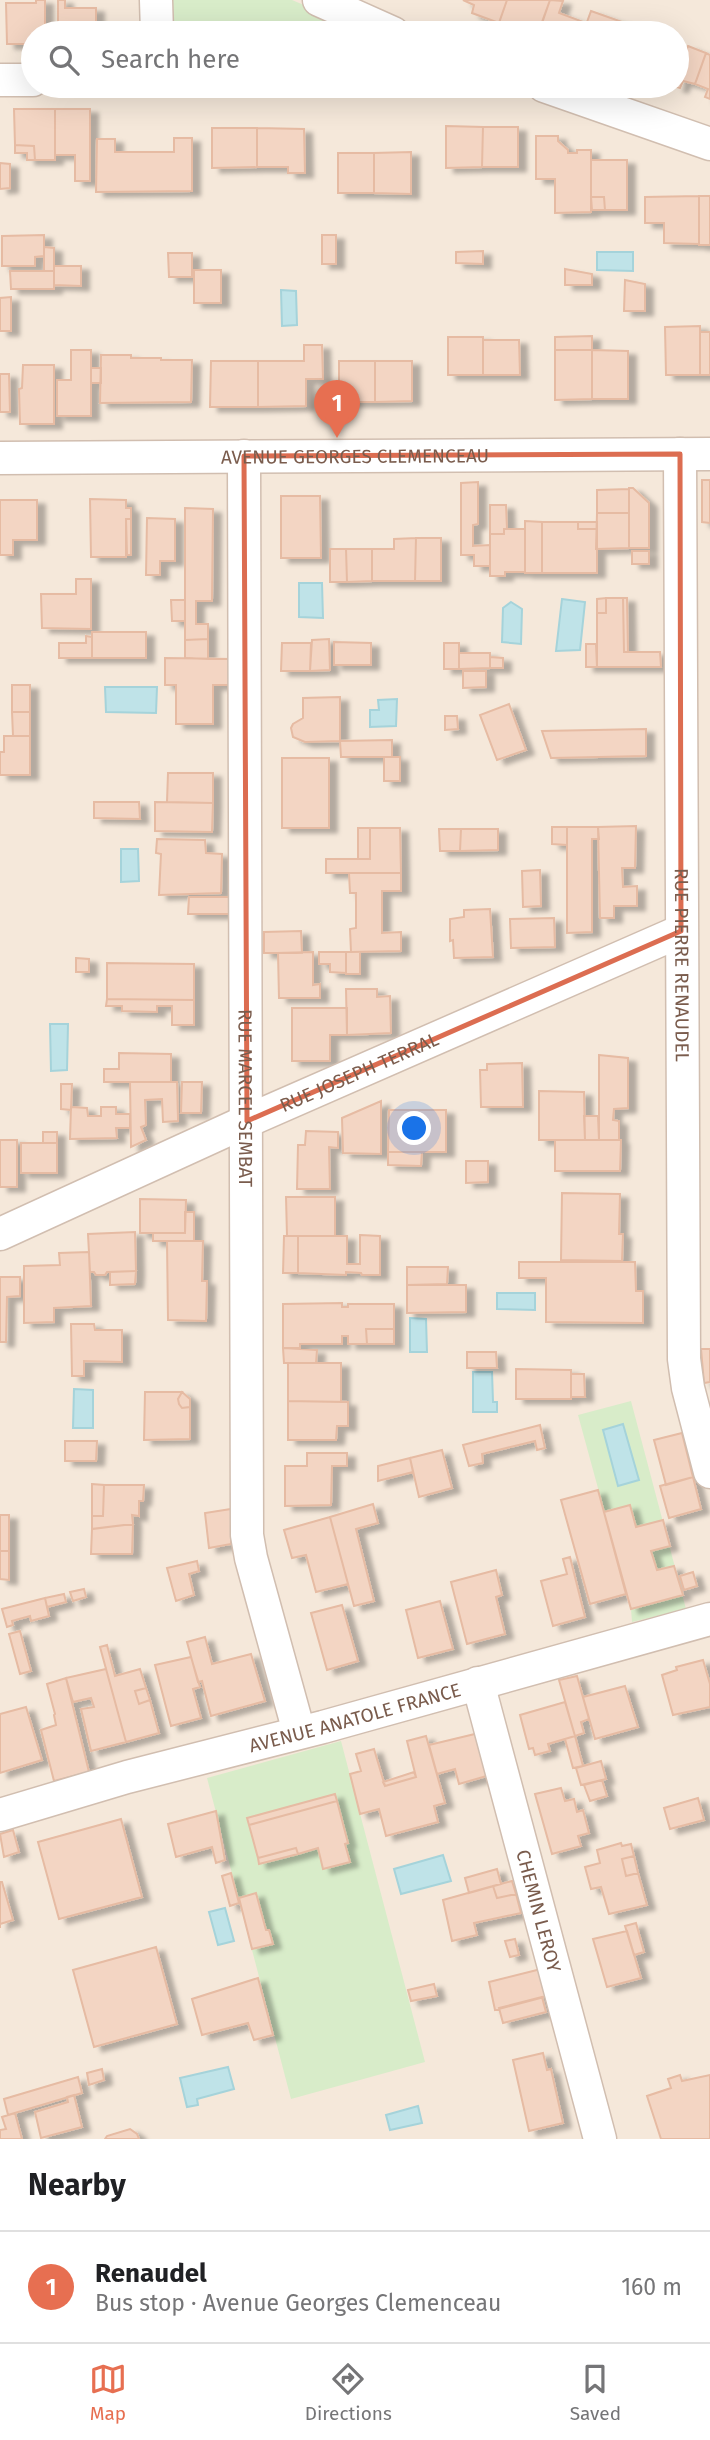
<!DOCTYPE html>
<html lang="en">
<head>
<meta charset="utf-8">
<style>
	:root { --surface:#fff; --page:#f6f6f6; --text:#202124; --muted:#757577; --line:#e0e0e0; --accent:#e76f51 }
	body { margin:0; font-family:"Fira Sans",sans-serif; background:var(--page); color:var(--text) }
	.you { position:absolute; left:415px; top:1129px; width:24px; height:24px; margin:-18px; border:5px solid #fff; border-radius:50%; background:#1a73e8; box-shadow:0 0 0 10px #1a73e833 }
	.badge { display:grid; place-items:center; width:46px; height:46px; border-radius:50%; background:var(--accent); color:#fff; font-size:23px; font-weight:700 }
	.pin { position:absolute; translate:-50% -58px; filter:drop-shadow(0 2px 4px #0008) }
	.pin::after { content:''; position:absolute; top:37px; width:24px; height:21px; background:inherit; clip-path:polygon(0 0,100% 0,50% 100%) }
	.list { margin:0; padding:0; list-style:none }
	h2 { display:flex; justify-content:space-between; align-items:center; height:91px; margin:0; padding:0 28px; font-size:30px }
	h2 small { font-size:23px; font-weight:400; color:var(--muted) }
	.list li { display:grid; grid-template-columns:46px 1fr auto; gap:21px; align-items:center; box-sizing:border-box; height:112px; padding:0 28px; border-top:2px solid var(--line) }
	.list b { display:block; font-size:26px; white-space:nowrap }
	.list p { margin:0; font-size:23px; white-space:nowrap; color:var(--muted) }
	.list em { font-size:23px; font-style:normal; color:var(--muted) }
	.icon { flex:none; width:38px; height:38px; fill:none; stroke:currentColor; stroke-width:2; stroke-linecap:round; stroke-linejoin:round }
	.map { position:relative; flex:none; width:710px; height:2139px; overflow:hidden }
	.search { position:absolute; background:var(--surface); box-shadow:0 7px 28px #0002; left:21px; right:21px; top:21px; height:77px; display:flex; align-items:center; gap:18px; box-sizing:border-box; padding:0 24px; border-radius:38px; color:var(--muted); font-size:26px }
	.sheet { height:203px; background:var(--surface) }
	nav { display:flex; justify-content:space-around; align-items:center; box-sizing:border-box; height:98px; border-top:2px solid var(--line); background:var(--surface); font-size:19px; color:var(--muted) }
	nav a { display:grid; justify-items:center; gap:4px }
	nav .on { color:var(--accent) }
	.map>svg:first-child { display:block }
	.residential { fill:#f5e8da; fill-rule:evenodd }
	.green { fill:#d8ecc9 }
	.water { fill:#bfe3e8; stroke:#a5d3da; stroke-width:2 }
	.building { fill:#f3d5c3; stroke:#e6bba3; stroke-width:2; filter:url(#shadow) }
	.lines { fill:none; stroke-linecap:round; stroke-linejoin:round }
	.minor-casing { stroke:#d1beb0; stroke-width:35 }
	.minor { stroke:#fff; stroke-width:32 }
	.marked { fill:none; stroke:#dc6d51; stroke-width:5; stroke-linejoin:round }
	.labels { text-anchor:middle; stroke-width:5; stroke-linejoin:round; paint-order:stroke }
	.street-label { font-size:19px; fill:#7a5c4d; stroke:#fffaf3 }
</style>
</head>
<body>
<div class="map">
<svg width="710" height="2139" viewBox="0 0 710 2139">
	<defs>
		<filter id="shadow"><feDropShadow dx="8" dy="4.5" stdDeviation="2" flood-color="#0004"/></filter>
	</defs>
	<rect width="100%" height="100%" fill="#fdf6ec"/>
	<!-- residential -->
	<path class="residential" d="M0,0H710V2139H0ZM33,33H677V86H33Z"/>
	<!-- green -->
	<path class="green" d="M170,0H292L370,33H170Z
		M631,1401L686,1609L632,1622L631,1609L578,1415Z
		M341,1741L425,2062L291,2099L207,1778Z"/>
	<!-- water -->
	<path class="water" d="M597,252H633V271L597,270Z
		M281,290L296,291L297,325L282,326Z
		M299,583H322L323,618L299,617Z
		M562,599L585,602L580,650L556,651Z
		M511,602L522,609L521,644L502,642L503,608Z
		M105,687H157L156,713L106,712Z
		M397,699L396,726L370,727V710H379L378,700Z
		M121,849H138L139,881L121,882Z
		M50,1024H68L67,1070L51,1071Z
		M497,1293H535V1310L497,1309Z
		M410,1318L426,1319L427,1352H410Z
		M473,1372H492L493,1402H497V1412H473Z
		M74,1389L93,1390V1428H73Z
		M623,1424L639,1480L618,1486L603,1430Z
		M443,1855L451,1881L401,1894L394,1869Z
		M225,1908L234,1941L218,1945L209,1912Z
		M228,2067L234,2089L197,2099L198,2105L187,2107L180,2078Z
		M418,2106L422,2123L390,2130L386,2115Z"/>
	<!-- building -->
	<path class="building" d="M36,0H45V33H33V44H7L6,3H36Z
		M58,0H65V8H96V33H58Z
		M463,0H507L499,23L472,13L474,5Z
		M507,0H550L538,33H528L499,23Z
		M550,0L563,1L559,13L586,23L583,33H552L540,29Z
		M591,11L628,24L625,33H583Z
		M688,46L706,53L695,84L683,81L680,88L674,86H677V55L684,57Z
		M706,53L710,55V99L705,97L708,89L695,84Z
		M14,109H55V160H35L34,146L15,145Z
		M55,109H90V181H75V155H55Z
		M446,126L483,127L482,167L446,168Z
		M483,127H518V167H482Z
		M212,128H257V167L212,168Z
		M257,128L304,129L305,173H288V167H257Z
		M536,136H558V141L568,150V153H577V150H591V212L555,213V179H536Z
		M174,138H192V191L96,192L97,139H115V152H174Z
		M15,145L34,146L35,160H27V153H15Z
		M411,152V194L374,193V153Z
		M338,153H374V193H338Z
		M591,160H627V210H605L604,197H591Z
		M0,163L10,164V188L0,189Z
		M699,196V244L664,243V223H645V197Z
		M699,196H710V245H699Z
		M591,197H604L605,210H592Z
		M44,235V256L35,257V266H2V236Z
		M322,235H336V264H322Z
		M44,247L54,248V271H44Z
		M483,251V264L456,263V252Z
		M168,253H192V277H169Z
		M54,266H81V286L54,285Z
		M565,269L592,274V285H565Z
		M194,270H221V303H194Z
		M10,271H54V289H11Z
		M625,280L645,284V311H624Z
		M11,297V331H0V298Z
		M700,326V375H666L665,327Z
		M700,332H710V375H700Z
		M592,336V350H555V337Z
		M448,337H483V375H448Z
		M483,340H519L520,375H483Z
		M304,345H322L323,379H306V406L258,407V361H304Z
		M71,350H91V416H57V380H71Z
		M555,350H592V399L555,400Z
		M592,350L628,351V399H592Z
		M101,355H131V358H161V360H192L191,402L100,403Z
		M211,361H258V407H210Z
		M339,361H375V402H339Z
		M375,361H412V401L375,402Z
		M23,365H54V424H20L19,389L22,388Z
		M91,368H101V383H91Z
		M0,374H9L10,412H0Z
		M702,480H710V523L702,522Z
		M478,482V524L473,525V546L490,545V566H474V555H461V483Z
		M629,488H633L649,503V548H629Z
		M629,489V513H597V490Z
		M281,496H320L321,558H281Z
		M90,499L126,500V508H131V519H126V557H91Z
		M0,500H37V540H13V555H0Z
		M490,505H506L507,529H504V534H490Z
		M185,508L213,509L212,601H196V624H208V639L185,640Z
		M597,513H629V548L596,549Z
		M147,518L175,519V561H160V575H146Z
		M126,519H131V555H127Z
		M525,521L542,522V573H525Z
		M542,522H578V529H597V573H542Z
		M578,522H597V529H578Z
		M504,529H525V572H505V576H490V534H504Z
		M416,538H441V581H415Z
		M416,538L415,581H372V549H394V539Z
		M330,549H346L347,582H330Z
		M346,549H372V581L347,582Z
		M632,551H649V564H632Z
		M76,579H91V629L42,628L41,594H76Z
		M606,598H623L624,652H660L661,667H597V613H606Z
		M606,598V613H597V599Z
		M623,598H627L628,652H624Z
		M171,600H185V621H172Z
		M92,632H146V658H92Z
		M86,636L92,637V658H59V643H86Z
		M208,639V659L185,658V640Z
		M329,639L330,670L310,671L312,640Z
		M334,642L371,643V665H334Z
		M282,643H311L310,671H281Z
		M444,643H459V669H444Z
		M586,644H596L597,667H586Z
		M459,653H490V668L459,669Z
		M490,657L503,658V668H490Z
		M165,658L230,659V685H213V724H176V685H165Z
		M463,671H486V687L463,688Z
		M12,685H30V712H12Z
		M340,697V741L305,742L293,737L291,728L293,724L303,718V698Z
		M509,704L526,750L497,760L480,715Z
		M12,712H30V736H13Z
		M445,716H457L458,729L445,730Z
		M646,729V756L551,758L542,731Z
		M4,736H30V775H0V752H4Z
		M392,740V757H341L340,741Z
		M384,757H400V781H384Z
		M282,758H329V828H282Z
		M168,773H213V803L167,802Z
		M94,802H139L140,819L94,818Z
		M155,802L213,803L212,832L155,831Z
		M636,826L635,868H622L623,887L637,886V906H614V918H600L598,827Z
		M552,827H567V845L552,844Z
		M567,827H598L599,839H592V932L567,933Z
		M358,828H370V859H358Z
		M370,828H400L401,873H326V859H370Z
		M439,829H461L460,851H440Z
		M461,829H498V850L460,851Z
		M157,839L205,840L206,853L222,854L221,893L159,895L161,854L156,853Z
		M540,870L541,906L523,907L522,871Z
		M349,873H401V891H382V933L401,932V951L351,952L350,929L356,928V893H350Z
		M189,897H230V914H188Z
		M490,909L493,957L454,958L453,940L450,941V919L464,917V910Z
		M554,918L555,947L511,948L510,919Z
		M301,931L302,953H264V932Z
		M313,952V985L320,984V998H279L278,953Z
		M319,952H346V973L330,972V964H319Z
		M346,952H360V974H346Z
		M76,958L89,959V972H76Z
		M107,963L194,964V1000L107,999Z
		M346,989H377V997L390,996L391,1033L347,1035Z
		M107,999L194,1000V1025H172V1006H157V1012L122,1011V1006H106Z
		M292,1008H347V1035H330V1061H292Z
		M119,1053L171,1054V1082H104V1069H119Z
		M599,1055L628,1058V1108L614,1109L613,1120L619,1121V1140H599Z
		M522,1063L523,1107H481L480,1070H487V1064Z
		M130,1082H177L178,1119V1121L163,1122L162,1099L145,1100L146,1125L141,1127L146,1140L131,1147Z
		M182,1082H202L201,1113H181Z
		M61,1084H72L71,1110L61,1109Z
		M539,1091L584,1092L585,1140H539Z
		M381,1101V1154L343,1153L342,1118Z
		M71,1107L87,1108L88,1116H101V1107H116V1114H130V1128H116L117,1138L70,1139Z
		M389,1110H446V1152H388Z
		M584,1116H598L599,1140H585Z
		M306,1131L338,1132V1148L329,1147L330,1189H297L298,1145H305Z
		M43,1132H57V1143H43Z
		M0,1140H17V1187H0Z
		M555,1140H621L620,1171H555Z
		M21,1143H57V1173H21Z
		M388,1152H422L421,1166L388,1165Z
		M466,1161H488V1182L466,1183Z
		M562,1193L620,1194L619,1234H623L622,1261L561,1260Z
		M286,1197H335V1236H287Z
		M140,1199L186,1200L185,1233H140Z
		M185,1212H194V1241H153V1233H185Z
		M135,1232L136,1271L107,1272L105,1275H96L94,1272H90L88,1234Z
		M360,1235L380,1236V1275H362L361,1273L346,1272V1275L298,1273V1236H347V1264H360Z
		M284,1236H298V1273H283Z
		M167,1241H203L202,1281H207L206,1321L168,1320Z
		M89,1252L91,1306L54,1308V1322L24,1323V1266L60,1265L59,1253Z
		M519,1262H635L636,1291H643V1323L546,1322V1278H519Z
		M407,1267H448L447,1284L407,1285Z
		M136,1271L135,1284L110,1285V1272Z
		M0,1277H20V1296L7,1297L6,1342H0Z
		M407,1285H466V1312L407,1313Z
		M342,1303V1307H348V1304H394V1329H366L367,1344H348V1336H342V1344H300V1348H283V1304Z
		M71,1324H94L95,1330H122V1362L84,1361V1376H72Z
		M366,1329H394V1344H367Z
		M283,1348L317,1350L316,1363H284Z
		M701,1349H710V1382L704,1383Z
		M467,1352H496L497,1368H467Z
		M288,1363H341V1402L288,1401Z
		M516,1369L571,1370V1399H516Z
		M571,1374H584L585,1397H571Z
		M145,1392H182L178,1399L179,1404L182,1408L190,1407V1439L144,1440Z
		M182,1392L190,1399V1407L182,1408L179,1404L178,1399Z
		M288,1401L348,1402V1426H337L336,1440H288Z
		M540,1425L545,1448L537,1450L535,1441L482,1454L483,1463L469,1466L463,1445Z
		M682,1433L693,1477L666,1485L654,1440Z
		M65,1441H97L96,1461H65Z
		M442,1450L452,1488L419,1497L410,1458Z
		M307,1453H347V1466H332L331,1505L285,1506V1466H307Z
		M410,1458L413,1472L378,1481V1466Z
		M693,1477L701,1509L669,1518L660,1486Z
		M92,1484L104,1485L103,1516H92Z
		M104,1485H144L143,1501H139V1516L132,1515L133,1524L92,1529V1516H103Z
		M598,1490L626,1594L590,1604L561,1500Z
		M373,1504L378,1523L356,1529L374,1601L354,1606L330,1517Z
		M630,1505L636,1527L663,1520L670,1546L651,1551L657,1570L674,1566L683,1595L631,1609L604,1512Z
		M231,1509V1544L209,1548L205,1513Z
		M0,1515H9V1551H0Z
		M330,1517L348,1584L316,1592L306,1555L292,1558L284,1530Z
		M133,1524L132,1554H91L92,1529Z
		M0,1551H9V1580L0,1579Z
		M570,1557L585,1617L553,1626L541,1581L567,1574L563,1559Z
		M197,1561L199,1571L189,1574L194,1595L176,1601L167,1568Z
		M496,1570L502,1595L496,1597L505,1634L467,1644L451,1582Z
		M693,1572L697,1586L684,1590L680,1576Z
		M84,1589L86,1597L73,1601L70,1592Z
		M64,1594L66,1602L47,1607L45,1598Z
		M45,1598L49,1616L31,1621L30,1616L12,1621L13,1625L7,1627L2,1609Z
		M440,1601L453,1649L418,1658L406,1610Z
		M342,1605L358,1661L327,1670L311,1613Z
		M20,1631L31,1671L20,1674L9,1634Z
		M205,1637L212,1664L251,1654L265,1701L211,1716L202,1681L198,1682L187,1642Z
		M107,1645L115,1676L140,1669L146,1688L135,1691L139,1704L150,1700L159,1733L126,1742L100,1647Z
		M191,1657L200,1687L193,1689L201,1718L171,1726L155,1665Z
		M703,1660L710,1684V1707L673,1715L662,1675L677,1670L676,1667Z
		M106,1669L126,1742L91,1751L81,1709L94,1707L91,1698L73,1702L66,1678Z
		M577,1676L589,1719L581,1722L584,1733L575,1736L559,1680Z
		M66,1678L89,1772L54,1781L41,1730L56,1725L54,1715L55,1714L47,1684Z
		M625,1686L638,1727L595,1739L583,1697Z
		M146,1688L150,1700L139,1704L135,1691Z
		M565,1702L575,1736L548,1744L550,1751L535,1755L533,1748L529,1749L520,1715Z
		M26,1707L42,1760L0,1773V1714Z
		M479,1733L490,1775L459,1784L455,1769L437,1774L429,1745Z
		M426,1736L445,1803L434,1806L438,1822L386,1836L379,1809L360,1814L350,1774L361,1771L356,1754L374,1749L385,1786L416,1777L407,1741Z
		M575,1736L583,1766L573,1768L565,1739Z
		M601,1761L606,1779L581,1785L576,1768Z
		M414,1772L416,1777L385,1786L383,1782Z
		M602,1780L607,1796L590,1801L584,1785Z
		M561,1788L565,1801L574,1799L577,1812L583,1810L589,1833L578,1836L581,1846L552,1854L535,1794Z
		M335,1794L337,1801L249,1825L247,1818Z
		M698,1798L704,1820L670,1829L664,1808Z
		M337,1801L348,1843L345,1844L350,1862L323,1869L318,1848L298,1854L296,1848L258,1858L249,1825Z
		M216,1811L225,1860L216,1863L212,1847L176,1857L168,1824Z
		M121,1819L142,1897L59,1919L38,1842Z
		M13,1830L19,1852L4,1857L0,1834Z
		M621,1843L622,1846L631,1844L634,1856L622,1859L626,1876L638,1873L647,1905L609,1914L601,1887L591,1889L585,1867L600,1863L597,1850Z
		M296,1848L298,1854L259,1864L258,1858Z
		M634,1856L638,1873L626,1876L622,1859Z
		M497,1869L501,1884L469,1893L465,1878Z
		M231,1873L239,1903L230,1906L222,1876Z
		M512,1881L516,1894L497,1898L493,1886Z
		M0,1882H2L13,1920L0,1924V1928Z
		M493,1886L497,1898L516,1894L521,1913L474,1923L477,1935L452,1941L443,1900Z
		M256,1893L266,1930H269L273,1944L252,1949L239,1898Z
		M636,1923L644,1952L634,1955L625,1926Z
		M627,1931L641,1978L607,1987L593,1939Z
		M515,1939L519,1955L510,1957L505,1941Z
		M156,1947L177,2024L94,2047L73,1970Z
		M541,1969L548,1996L495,2010L489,1982Z
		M258,1978L273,2035L254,2040L248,2023L202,2035L192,1999Z
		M434,1984L437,1996L411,2001L408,1990Z
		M542,1997L546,2012L503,2023L499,2008Z
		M543,2053L547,2070L551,2069L563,2123L529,2131L513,2060Z
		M102,2069L104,2080L89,2085L87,2073Z
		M680,2075L682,2081L710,2075V2139H661L647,2096L671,2088L668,2079Z
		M78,2077L82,2093L8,2115L4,2099Z
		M74,2095L82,2127L41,2138L35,2112L68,2102L67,2097Z
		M15,2113L22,2139H0V2130L6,2129L2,2117Z
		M130,2129L137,2134L139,2139H105L107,2136Z"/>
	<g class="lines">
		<!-- minor casing -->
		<g class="minor-casing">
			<g id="minor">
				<path d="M156,0L157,33"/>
				<path d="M319,0L393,33"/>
				<path d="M0,80H33"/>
				<path d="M544,86L710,144"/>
				<path id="s1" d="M680,454L684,1359L688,1388L710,1472"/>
				<path id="s2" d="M244,456L247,1535L251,1558L299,1732"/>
				<path id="s3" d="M0,458L710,454"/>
				<path id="s4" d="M0,1234L247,1121L681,931"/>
				<path id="s5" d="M478,1683L600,2139"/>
				<path id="s6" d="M0,1815L127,1777L323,1727L710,1619"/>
			</g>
		</g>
		<!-- minor -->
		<use href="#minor" class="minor"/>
	</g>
	<!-- marked area -->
	<path class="marked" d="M680,454L681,931L247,1121L244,456Z"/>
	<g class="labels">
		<!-- street labels -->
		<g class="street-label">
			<text dy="7" stroke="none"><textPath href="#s3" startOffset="355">AVENUE GEORGES CLEMENCEAU</textPath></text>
			<text dy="7" stroke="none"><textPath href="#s1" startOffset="511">RUE PIERRE RENAUDEL</textPath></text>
			<text dy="7" stroke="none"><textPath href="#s4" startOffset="394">RUE JOSEPH TERRAL</textPath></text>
			<text dy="7" stroke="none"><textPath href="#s2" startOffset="642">RUE MARCEL SEMBAT</textPath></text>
			<text dy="7" stroke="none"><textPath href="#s6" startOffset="368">AVENUE ANATOLE FRANCE</textPath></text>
			<text dy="7" stroke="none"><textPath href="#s5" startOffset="236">CHEMIN LEROY</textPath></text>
		</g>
	</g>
</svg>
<div class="you"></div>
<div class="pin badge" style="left:337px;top:438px">1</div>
<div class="search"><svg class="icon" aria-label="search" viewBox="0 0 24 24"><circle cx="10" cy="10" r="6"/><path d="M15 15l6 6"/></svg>Search here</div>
</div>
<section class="sheet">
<h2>Nearby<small></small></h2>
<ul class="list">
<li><span class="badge">1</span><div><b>Renaudel</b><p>Bus stop · Avenue Georges Clemenceau</p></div><em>160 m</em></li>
</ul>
</section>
<nav>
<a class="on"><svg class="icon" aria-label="map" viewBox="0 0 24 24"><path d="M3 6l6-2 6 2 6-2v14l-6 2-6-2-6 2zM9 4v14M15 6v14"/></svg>Map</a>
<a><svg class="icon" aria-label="directions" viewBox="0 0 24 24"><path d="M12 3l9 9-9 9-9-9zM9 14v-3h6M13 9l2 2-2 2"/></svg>Directions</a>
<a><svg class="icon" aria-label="saved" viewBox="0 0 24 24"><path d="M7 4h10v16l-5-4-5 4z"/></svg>Saved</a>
</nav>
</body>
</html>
